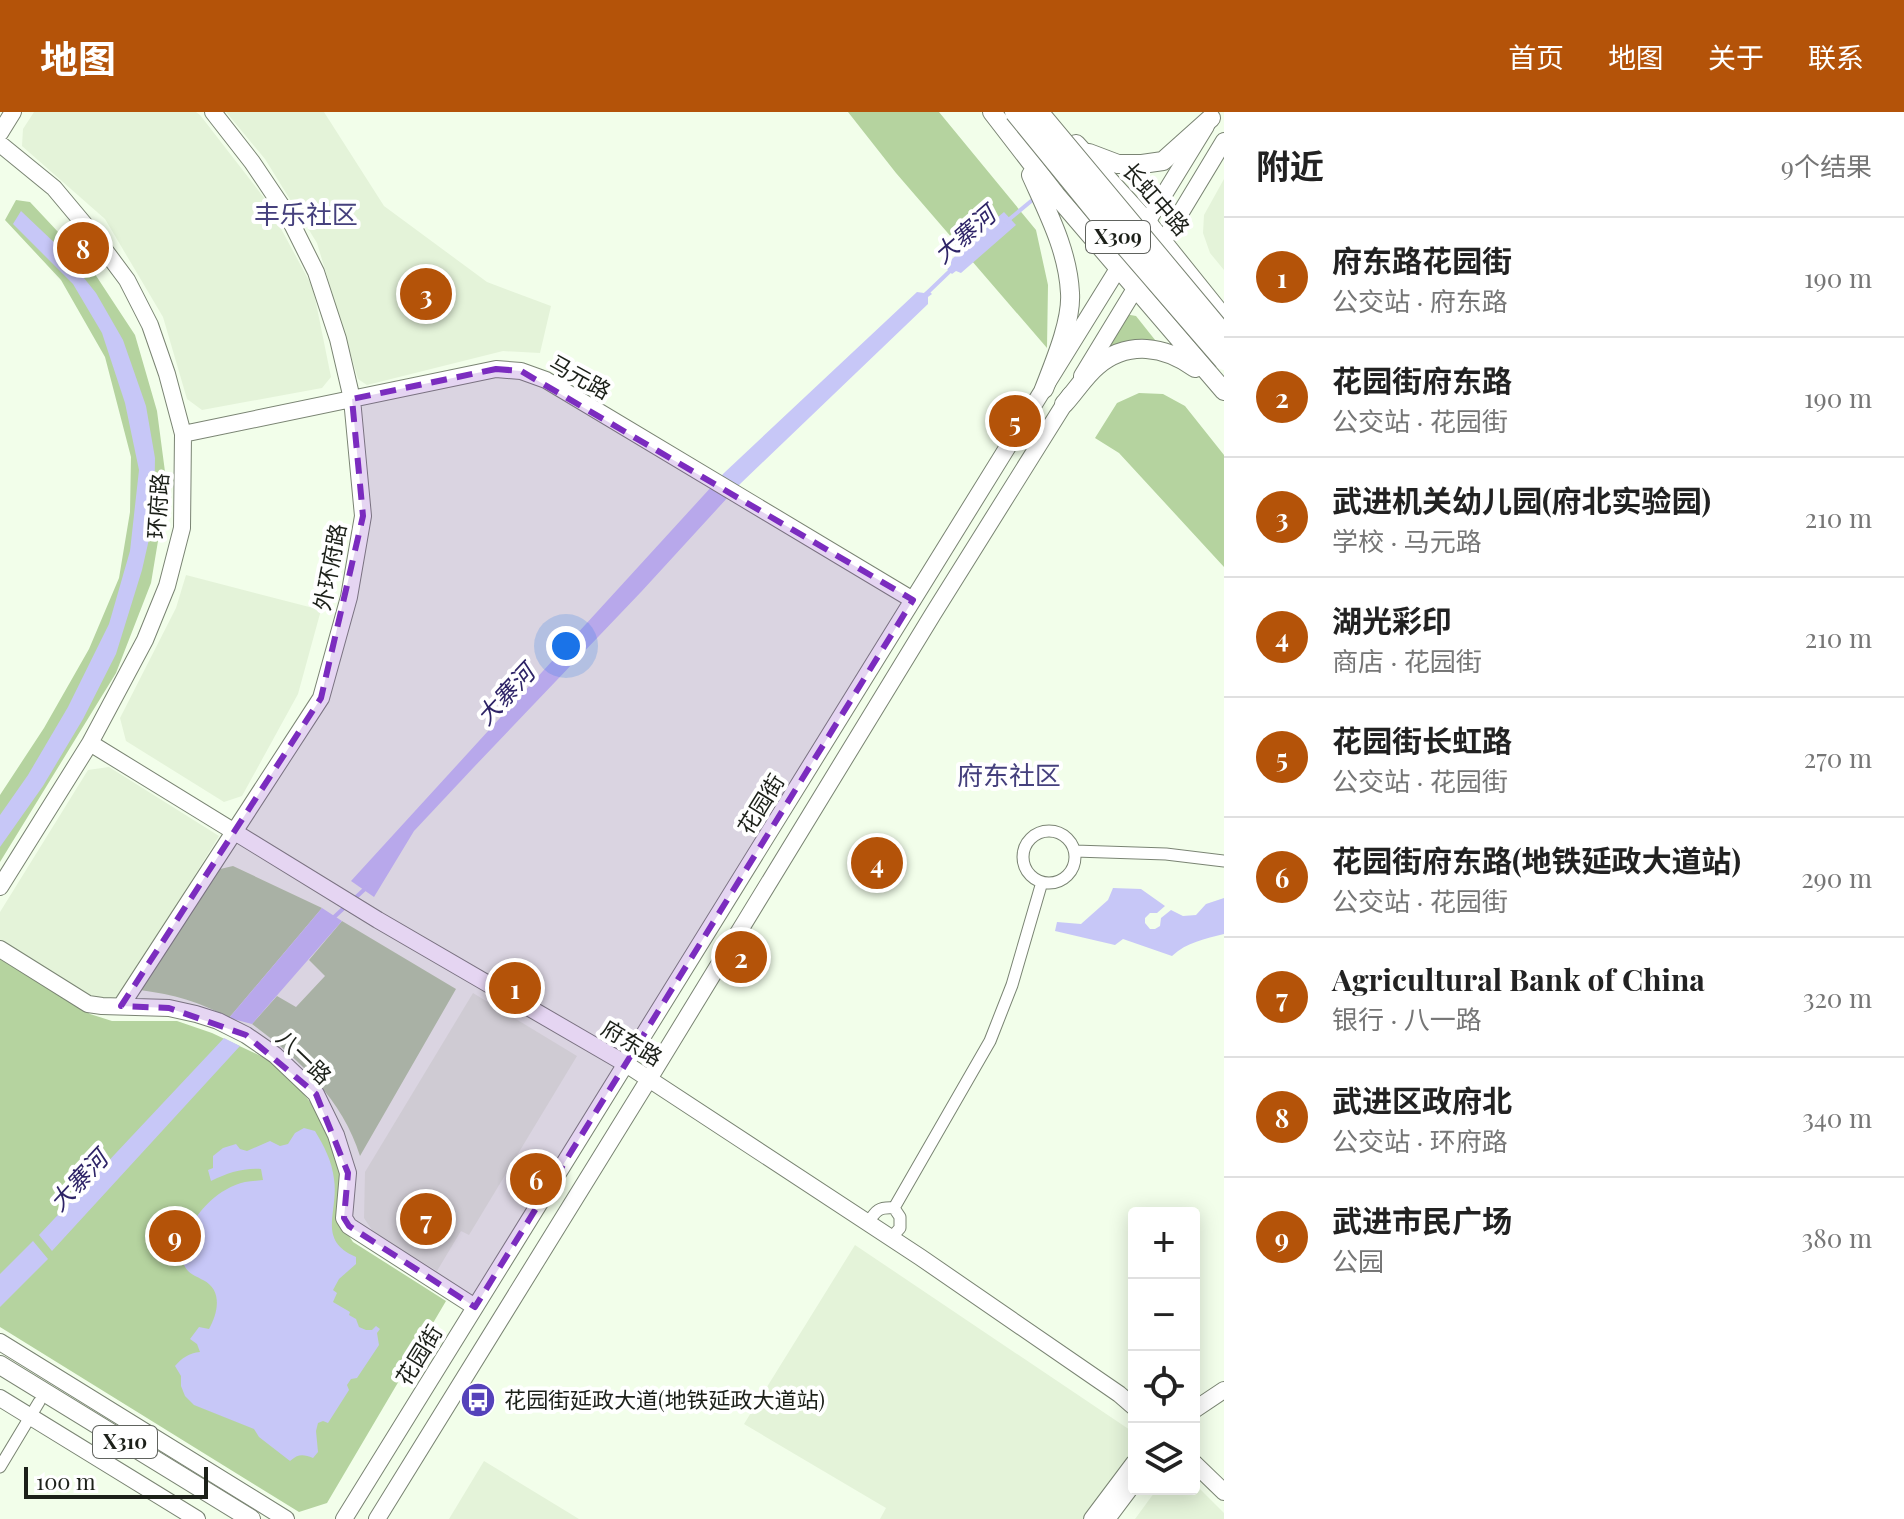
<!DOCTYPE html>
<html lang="zh">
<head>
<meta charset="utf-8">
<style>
	:root { --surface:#fff; --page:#f2f2f2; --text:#222; --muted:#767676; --line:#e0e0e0; --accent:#b45309 }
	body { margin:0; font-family:"Playfair Display","Noto Sans SC",serif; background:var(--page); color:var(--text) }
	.controls { position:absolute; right:24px; bottom:24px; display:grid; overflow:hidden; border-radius:8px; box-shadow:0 4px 20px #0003 }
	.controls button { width:72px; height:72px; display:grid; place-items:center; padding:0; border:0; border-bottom:2px solid var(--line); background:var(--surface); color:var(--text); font:40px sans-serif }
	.scale { position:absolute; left:24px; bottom:20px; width:184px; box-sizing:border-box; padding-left:8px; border:4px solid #1c2019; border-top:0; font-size:22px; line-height:28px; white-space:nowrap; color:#1c2019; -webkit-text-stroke:6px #fff; paint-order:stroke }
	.you { position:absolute; left:566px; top:534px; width:28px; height:28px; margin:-20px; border:6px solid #fff; border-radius:50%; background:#1a73e8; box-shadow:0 0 0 12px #1a73e833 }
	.badge { display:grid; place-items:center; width:52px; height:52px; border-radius:50%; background:var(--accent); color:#fff; font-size:26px; font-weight:700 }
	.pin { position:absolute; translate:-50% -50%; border:4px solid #fff; box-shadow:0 2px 8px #0006 }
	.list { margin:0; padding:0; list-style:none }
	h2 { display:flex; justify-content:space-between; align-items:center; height:104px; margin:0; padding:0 32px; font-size:34px }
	h2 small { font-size:26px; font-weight:400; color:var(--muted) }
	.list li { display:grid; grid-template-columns:52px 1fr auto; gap:24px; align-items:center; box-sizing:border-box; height:120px; padding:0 32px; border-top:2px solid var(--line) }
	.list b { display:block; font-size:30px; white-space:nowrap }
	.list p { margin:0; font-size:26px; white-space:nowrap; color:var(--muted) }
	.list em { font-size:26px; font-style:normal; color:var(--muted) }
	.icon { flex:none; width:44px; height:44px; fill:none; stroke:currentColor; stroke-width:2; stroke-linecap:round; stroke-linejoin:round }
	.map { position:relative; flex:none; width:1224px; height:1407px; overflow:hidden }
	header { display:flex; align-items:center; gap:48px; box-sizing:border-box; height:112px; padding:0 40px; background:var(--accent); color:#fff }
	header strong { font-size:38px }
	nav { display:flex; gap:44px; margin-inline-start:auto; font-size:28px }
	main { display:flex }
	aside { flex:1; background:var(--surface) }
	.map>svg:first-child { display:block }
	.built { fill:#e4f3d9 }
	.green { fill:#b5d39f }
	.water { fill:#c7c7f7 }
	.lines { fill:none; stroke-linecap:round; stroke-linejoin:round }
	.stream { stroke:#c7c7f7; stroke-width:4 }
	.street-casing { stroke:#7a8473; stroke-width:13 }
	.secondary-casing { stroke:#7a8473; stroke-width:18 }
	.primary-casing { stroke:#7a8473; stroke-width:20 }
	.street { stroke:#fff; stroke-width:11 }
	.secondary { stroke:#fff; stroke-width:16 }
	.primary { stroke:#fff; stroke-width:18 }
	.highway-bridge-casing { stroke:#7a8473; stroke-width:22; stroke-linecap:butt }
	.highway-bridge { stroke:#fff; stroke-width:20 }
	.marked { fill:#7b2cbf; fill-opacity:0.2; stroke:#7b2cbf; stroke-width:6; stroke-dasharray:16 10; stroke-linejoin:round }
	.labels { text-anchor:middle; stroke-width:8; stroke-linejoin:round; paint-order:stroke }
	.shield { fill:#fff; stroke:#60635e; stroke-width:2 }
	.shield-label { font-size:20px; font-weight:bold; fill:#1c2019 }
	.street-label { font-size:22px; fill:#1c2019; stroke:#fff }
	.poi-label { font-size:22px; fill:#1c2019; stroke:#fff; text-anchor:start }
	.water-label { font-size:24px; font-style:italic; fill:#2e2467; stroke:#fff }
	.quarter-label { font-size:26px; fill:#45407d; stroke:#fff }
</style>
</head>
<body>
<header>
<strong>地图</strong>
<nav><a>首页</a><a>地图</a><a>关于</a><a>联系</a></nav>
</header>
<main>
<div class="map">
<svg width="1224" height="1407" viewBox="0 0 1224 1407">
	<rect width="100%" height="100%" fill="#f2feea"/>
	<!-- built -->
	<path class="built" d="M34,0H196L200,3L265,87L313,176L331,265L322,276L202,298L187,287L163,205L105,107L22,34L23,17Z
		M226,0H324L384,94L487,170L551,194L540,241L503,239L367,273L358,267L317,131L265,47Z
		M1224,67V158L1210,141L1203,121L1204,103Z
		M186,463L321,498L298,582L242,684L224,690L126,629L120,606L176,496Z
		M109,655L219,724L115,893L90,890L0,832V800L88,658Z
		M473,881L577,944L469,1123L461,1119L437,1159L374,1121L364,1106L365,1060Z
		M855,1133L1133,1320L1134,1344L1086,1407H880L886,1396L744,1312Z
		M484,1349L579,1407H449Z
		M1194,1371L1224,1401V1407H1135L1157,1377H1194Z"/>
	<!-- green -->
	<path class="green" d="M848,0H939L1036,118L1048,173L1047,236L896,61Z
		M16,88L30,90L89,153L135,223L157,299L167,375L151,471L116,561L0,750V683L44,616L89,537L119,466L130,400L131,345L105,245L61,168L5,108Z
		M1125,202L1136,204L1163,238L1101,240Z
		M1139,281L1163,282L1185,294L1224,343V455L1119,341L1095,326L1117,291Z
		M233,754L322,796L229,906C198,889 175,883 140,878L216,758Z
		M342,809L456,877L360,1044C343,988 298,946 252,912L277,884L296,895L325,864L309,848Z
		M0,844L90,902L112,909H177L212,921L267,947L299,976L329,1014L340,1039L345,1118L353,1130L446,1189L327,1391L299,1400L0,1215Z"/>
	<!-- water -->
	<path class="water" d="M21,99L60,136L96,181L123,228L146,294L155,346L154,405L142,458L116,542L83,607L43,674L0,735V703L28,663L68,595L109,512L130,439L139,358L125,291L102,221L73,172L13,112Z
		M1004,100L1016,113L961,161L956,159L952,162L947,157L951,153V148L974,126L972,121L976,117L981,119Z
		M928,178L932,182L928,185V192L740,372L641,480L474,655L414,719L374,785L351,769L724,361L917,180L924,181Z
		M1113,776L1141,777L1165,794L1157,801H1150L1145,806V811L1150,817H1155L1160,814L1161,806L1171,798L1183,804L1196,803L1206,792L1224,786V822C1205,827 1187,830 1172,844L1123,827L1115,833L1055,819L1057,810L1081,812L1108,788Z
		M322,796L342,809L252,912L229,906Z
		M224,926L240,934L52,1139L39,1123Z
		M304,1016L315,1019C324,1034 332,1049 334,1067C339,1100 316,1128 356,1145V1152L339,1167L333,1178L337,1181L333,1190L350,1200L349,1203L356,1207L359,1215L366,1218H372L376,1214L380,1217L377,1221L379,1233L357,1266L351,1267L347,1273L349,1278L328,1311L323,1309L318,1311L316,1319L318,1340L313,1346C303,1342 298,1342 290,1349L259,1325L254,1317L194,1293L185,1284L181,1274V1264L175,1254C182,1246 189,1241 200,1240L197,1232L190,1227L199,1215L209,1217C218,1201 223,1178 203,1168C196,1164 188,1162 184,1153C181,1144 184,1132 187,1123C196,1099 219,1076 245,1070C251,1069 257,1069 263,1068L261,1057C242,1056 228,1061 211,1069L208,1058L213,1056V1044L223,1036L236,1032L240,1037L247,1039L270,1029L280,1034L288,1032L295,1021Z
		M33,1129L48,1147L0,1195V1162Z"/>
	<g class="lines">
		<!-- stream -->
		<path class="stream" d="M1006,110L1036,85
			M926,182L951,158
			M353,788L367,775
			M332,807L346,794"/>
		<!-- street casing -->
		<g class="street-casing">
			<path id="street" d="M1023 745a26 26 0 1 1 52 0a26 26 0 1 1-52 0Z
				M1075,739L1166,742L1224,749
				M894,1096L990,929L1012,873L1042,770
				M868,1111C876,1098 879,1095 894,1096L900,1105V1116L891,1126
				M0,1355L39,1290"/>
		</g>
		<!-- secondary casing -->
		<g class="secondary-casing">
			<path id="secondary" d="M0,21L13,0
				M0,32L54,76L95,125L127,168L150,213L167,262L183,322L182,416L167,474L145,528L90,631L0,775
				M1141,120L1206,14
				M1157,140L1224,29
				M1082,264L1141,167
				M183,322L496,257L521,259L546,268L913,488
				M90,631L378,808L626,952L920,1145L1119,1282L1134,1295
				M0,837L88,892L102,894L169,896L196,902L218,909L246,923L275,943L316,982L336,1023L348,1061L344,1106L349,1114L475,1195
				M121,894L321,586L349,485L363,404L352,287L338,227L316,160L287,102L252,50L213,0
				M0,1230L286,1407
				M0,1286L197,1407
				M1194,1298L1224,1278
				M1194,1351L1224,1380
				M344,1407L1124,147
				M377,1407L649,967L933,502L1070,283
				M1092,1407L1134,1351
				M1107,1407L1134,1371"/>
		</g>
		<!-- primary casing -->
		<g class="primary-casing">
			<path id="primary" d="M992,0L1056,83L1224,279
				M1076,32L1147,110L1224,206
				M1089,41L1118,52H1142L1163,49L1211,6
				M1031,63C1048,101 1068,139 1070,181C1072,209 1054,251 1044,277
				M1064,292C1075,280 1085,264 1097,254C1128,228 1165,234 1195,256
				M0,1253L251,1407"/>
		</g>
		<!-- street -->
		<use href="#street" class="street"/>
		<!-- secondary -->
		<use href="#secondary" class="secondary"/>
		<!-- primary -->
		<use href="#primary" class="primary"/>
		<!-- highway-bridge casing -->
		<g class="highway-bridge-casing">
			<path id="highway-bridge" d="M1015,0L1103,108L1224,248
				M1038,0L1224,223"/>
		</g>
		<!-- highway-bridge -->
		<use href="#highway-bridge" class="highway-bridge"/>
	</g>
	<!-- marked area -->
	<path class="marked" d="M496,257L521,259L913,488L475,1195L349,1114L344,1106L348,1061L316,982L246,923L169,896L121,894L321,586L363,404L352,287Z"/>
	<!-- icons -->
	<defs>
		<g id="bus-disc" transform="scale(1.8)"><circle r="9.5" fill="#5542ba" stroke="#fff"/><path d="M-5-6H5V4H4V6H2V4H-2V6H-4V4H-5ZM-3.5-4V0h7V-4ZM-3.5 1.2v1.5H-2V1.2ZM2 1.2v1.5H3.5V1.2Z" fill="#fff"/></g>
	</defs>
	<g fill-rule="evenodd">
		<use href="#bus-disc" x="478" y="1288"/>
	</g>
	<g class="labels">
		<!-- shield labels -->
		<g class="shield">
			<rect x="1086" y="109" width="64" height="32" rx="6"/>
			<rect x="93" y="1314" width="64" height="32" rx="6"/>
		</g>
		<g class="shield-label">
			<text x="1118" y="132">X309</text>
			<text x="125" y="1337">X310</text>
		</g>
		<!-- street labels -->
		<g class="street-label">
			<text transform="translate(1156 87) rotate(49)" y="8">长虹中路</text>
			<text transform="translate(580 265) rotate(29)" y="8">马元路</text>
			<text transform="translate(158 394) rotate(-86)" y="8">环府路</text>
			<text transform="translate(330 455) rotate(-79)" y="8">外环府路</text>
			<text transform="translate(761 692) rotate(-58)" y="8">花园街</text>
			<text transform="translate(632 931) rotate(31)" y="8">府东路</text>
			<text transform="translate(304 945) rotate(44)" y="8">八一路</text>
			<text transform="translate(419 1243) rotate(-58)" y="8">花园街</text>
		</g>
		<!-- poi labels -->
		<g class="poi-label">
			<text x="504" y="1296">花园街延政大道(地铁延政大道站)</text>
		</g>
		<!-- water labels -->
		<g class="water-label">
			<text transform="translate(965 123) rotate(-41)" y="8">大寨河</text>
			<text transform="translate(506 583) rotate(-47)" y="8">大寨河</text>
			<text transform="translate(79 1069) rotate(-47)" y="8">大寨河</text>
		</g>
		<!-- quarter labels -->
		<g class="quarter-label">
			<text x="306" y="112">丰乐社区</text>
			<text x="1009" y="673">府东社区</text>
		</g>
	</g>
</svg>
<div class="controls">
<button>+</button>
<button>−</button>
<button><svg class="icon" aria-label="locate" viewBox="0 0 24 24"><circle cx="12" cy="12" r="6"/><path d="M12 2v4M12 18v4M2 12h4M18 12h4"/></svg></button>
<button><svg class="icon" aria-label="layers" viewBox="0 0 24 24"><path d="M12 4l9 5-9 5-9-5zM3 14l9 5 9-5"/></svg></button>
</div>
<div class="scale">100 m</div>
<div class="you"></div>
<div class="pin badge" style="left:515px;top:876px">1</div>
<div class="pin badge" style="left:741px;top:845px">2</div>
<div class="pin badge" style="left:426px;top:182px">3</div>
<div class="pin badge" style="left:877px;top:751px">4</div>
<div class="pin badge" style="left:1015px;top:309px">5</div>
<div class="pin badge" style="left:536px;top:1067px">6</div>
<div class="pin badge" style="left:426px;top:1107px">7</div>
<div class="pin badge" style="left:83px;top:136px">8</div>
<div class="pin badge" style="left:175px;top:1124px">9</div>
</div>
<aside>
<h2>附近<small>9个结果</small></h2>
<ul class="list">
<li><span class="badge">1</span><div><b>府东路花园街</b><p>公交站 · 府东路</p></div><em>190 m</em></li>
<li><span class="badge">2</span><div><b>花园街府东路</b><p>公交站 · 花园街</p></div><em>190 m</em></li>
<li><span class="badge">3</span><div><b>武进机关幼儿园(府北实验园)</b><p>学校 · 马元路</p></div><em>210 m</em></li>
<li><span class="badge">4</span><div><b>湖光彩印</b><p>商店 · 花园街</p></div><em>210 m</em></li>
<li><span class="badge">5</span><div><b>花园街长虹路</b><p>公交站 · 花园街</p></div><em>270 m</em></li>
<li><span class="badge">6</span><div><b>花园街府东路(地铁延政大道站)</b><p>公交站 · 花园街</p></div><em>290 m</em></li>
<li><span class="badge">7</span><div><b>Agricultural Bank of China</b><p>银行 · 八一路</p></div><em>320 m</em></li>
<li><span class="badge">8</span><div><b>武进区政府北</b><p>公交站 · 环府路</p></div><em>340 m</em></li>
<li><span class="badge">9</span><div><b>武进市民广场</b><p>公园</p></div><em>380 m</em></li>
</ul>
</aside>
</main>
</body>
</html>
